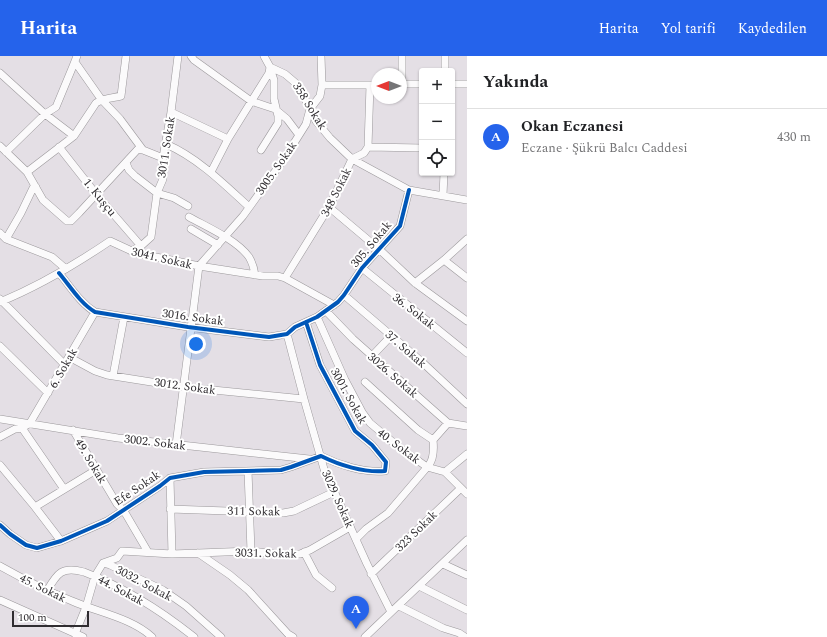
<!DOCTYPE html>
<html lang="tr">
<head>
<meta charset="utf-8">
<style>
	:root { --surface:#fff; --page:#f6f6f6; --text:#202124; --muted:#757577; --line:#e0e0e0; --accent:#2563eb }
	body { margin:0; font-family:Spectral,serif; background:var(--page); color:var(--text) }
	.controls { position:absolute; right:12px; top:12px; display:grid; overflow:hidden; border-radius:4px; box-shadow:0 1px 3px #0004 }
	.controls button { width:36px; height:36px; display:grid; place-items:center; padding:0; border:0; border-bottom:1px solid var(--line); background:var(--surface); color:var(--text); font:20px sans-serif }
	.compass { position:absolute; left:371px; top:12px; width:36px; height:36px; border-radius:50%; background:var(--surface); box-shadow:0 1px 3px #0004; rotate:270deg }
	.scale { position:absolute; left:12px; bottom:10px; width:77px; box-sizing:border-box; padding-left:4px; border:2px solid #302d31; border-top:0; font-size:11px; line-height:14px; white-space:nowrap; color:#302d31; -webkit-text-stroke:3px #fff; paint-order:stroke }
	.you { position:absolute; left:196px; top:288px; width:14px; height:14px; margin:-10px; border:3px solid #fff; border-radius:50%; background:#1a73e8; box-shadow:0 0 0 6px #1a73e833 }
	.badge { display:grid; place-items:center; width:26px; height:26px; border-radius:50%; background:var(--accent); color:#fff; font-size:13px; font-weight:700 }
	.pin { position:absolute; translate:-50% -33px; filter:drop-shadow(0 1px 2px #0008) }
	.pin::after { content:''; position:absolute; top:21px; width:14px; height:12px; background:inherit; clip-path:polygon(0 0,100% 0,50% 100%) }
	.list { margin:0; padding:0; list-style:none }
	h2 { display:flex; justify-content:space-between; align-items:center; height:52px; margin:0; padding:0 16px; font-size:17px }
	h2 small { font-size:13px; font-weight:400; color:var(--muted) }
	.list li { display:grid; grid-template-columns:26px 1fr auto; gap:12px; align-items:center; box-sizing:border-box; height:56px; padding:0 16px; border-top:1px solid var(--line) }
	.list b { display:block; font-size:15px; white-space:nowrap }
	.list p { margin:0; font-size:13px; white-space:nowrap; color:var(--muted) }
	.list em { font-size:13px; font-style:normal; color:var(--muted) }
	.icon { flex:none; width:22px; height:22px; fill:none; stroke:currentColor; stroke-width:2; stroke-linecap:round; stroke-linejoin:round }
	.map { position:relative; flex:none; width:467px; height:581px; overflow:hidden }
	header { display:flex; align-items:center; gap:24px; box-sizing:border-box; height:56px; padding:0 20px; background:var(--accent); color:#fff }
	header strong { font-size:19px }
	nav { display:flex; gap:22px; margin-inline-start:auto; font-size:14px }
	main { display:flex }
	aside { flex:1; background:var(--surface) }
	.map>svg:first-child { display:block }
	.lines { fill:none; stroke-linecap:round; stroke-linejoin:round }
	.minor-casing { stroke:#9b989b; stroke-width:8 }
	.minor { stroke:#fbfafb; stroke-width:7 }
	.cycleway-casing { stroke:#fff; stroke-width:6 }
	.cycleway { stroke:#0057b8; stroke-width:4 }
	.labels { text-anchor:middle; stroke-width:4; stroke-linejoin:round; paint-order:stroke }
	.street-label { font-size:12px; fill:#302d31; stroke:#fff }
</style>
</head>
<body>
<header>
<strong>Harita</strong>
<nav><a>Harita</a><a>Yol tarifi</a><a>Kaydedilen</a></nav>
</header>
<main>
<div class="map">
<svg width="467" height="581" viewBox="0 0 467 581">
	<rect width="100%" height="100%" fill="#e4dfe5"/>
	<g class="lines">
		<!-- minor casing -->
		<g class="minor-casing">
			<path id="minor" d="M191,0L194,4L251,45L275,53L287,63L299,79
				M264,0L270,11L285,18L298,29L316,65L330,82L352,103L364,97L368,91L422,92
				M75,6L101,43L120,63L143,94L163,102
				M445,15V0
				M0,17L45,58L74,80
				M401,28H422
				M402,28V0
				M452,28H467
				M322,29H377
				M171,56L228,83
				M166,88C198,102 224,128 249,151
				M0,90L27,116L43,144L67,165H71L79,157L138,93L143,94
				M59,91L96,138L141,190
				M368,91L370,29
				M261,94L278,67V60L274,43V24L270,12
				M6,96L45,58L56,51L73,10L77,0
				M126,107L129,114L135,120L157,137L174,142L188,150
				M27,116L74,80L96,47C103,42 113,42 121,40L126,0
				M211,116L228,83L269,17L270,11
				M443,139L444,117
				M329,151L380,194L415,227L467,265
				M189,161C207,171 237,184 249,201C252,206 254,212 255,219
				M191,173L218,189
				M0,177L6,183L52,201L66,213
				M6,183L21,157L33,132L36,131
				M131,195L141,190L151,181L157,137L163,123L162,107L171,56L178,0
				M444,204L467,222
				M362,212L467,297
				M59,217C70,230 80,247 95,256L188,271L269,281L287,278L295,271L317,261L338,246L344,239L362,212L400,170L409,134
				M285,222L329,151L352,103L409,134L467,144
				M415,227L444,204L467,183
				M344,239L422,306L467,348
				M0,243L65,309
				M0,246C39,230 76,208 110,185L136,197L176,205L199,210L263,220H278L285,222L334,249
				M326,255L353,283L448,367L467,370
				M317,261L345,324L362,356L370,367L400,392L427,411L445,416L467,438
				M287,278L304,343L324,413L367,508L391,556
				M0,290L48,337
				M372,300L391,280
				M69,301L95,315L107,319L183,331L304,343
				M113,320L124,261
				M0,363L118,382L309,403
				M22,372L64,433
				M73,374L117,448L124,455L148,496
				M0,381L15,373L22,372L30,367L95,256
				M433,384L448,367
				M176,389L199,210L243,160L284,103L306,68L310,53L320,40L322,29L321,0
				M0,409L35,451L61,485
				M248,415L251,495
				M445,416L467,398
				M170,422L172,498
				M35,451L96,414
				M170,453L283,457L294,455L334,436
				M0,469L10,478L26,489L37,492L61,485L107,465L160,430L170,422L204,416L281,414L291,411L321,400C339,409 364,417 385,415L386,406L372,389L355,375L320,309L306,266
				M356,483L366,473L388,457L429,409C434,402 434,393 433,384L418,374L365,326
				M304,496L316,519L332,532
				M198,497L230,519L248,534L288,578L293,581
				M103,507L110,509L163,534L186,550L221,581
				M443,508L467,519
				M0,510C23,523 47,535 72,545C97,556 132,562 152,581
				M371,518L461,432
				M419,530L467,554
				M47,535C57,517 62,510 84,516C124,531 160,554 194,581
				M0,544L83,581
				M399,550L443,572L459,577L465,581
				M75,578L86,551L95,520L103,507L117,502L122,495L172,498L251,495L276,498H300L310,494L350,471
				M365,581L467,484"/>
		</g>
		<!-- minor -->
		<use href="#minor" class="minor"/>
		<!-- cycleway casing -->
		<g class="cycleway-casing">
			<path id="cycleway" d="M59,217C70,230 80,247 95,256L188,271L269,281L287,278L295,271L317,261L338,246L344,239L362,212L400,170L409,134
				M0,469L10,478L26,489L37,492L61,485L107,465L160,430L170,422L204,416L281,414L291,411L321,400C339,409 364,417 385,415L386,406L372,389L355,375L320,309L306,266"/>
		</g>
		<!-- cycleway -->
		<use href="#cycleway" class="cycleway"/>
	</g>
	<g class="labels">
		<!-- street labels -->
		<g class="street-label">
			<text transform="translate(310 50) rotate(58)" y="4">358 Sokak</text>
			<text transform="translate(166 91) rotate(-81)" y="4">3011. Sokak</text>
			<text transform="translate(276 112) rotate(-55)" y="4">3005. Sokak</text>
			<text transform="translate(336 136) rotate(-63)" y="4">348 Sokak</text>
			<text transform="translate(100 141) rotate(51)" y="4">1. Kuşçu</text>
			<text transform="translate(371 188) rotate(-50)" y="4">305. Sokak</text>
			<text transform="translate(162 202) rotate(13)" y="4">3041. Sokak</text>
			<text transform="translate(414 255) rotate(38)" y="4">36. Sokak</text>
			<text transform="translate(193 261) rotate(8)" y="4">3016. Sokak</text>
			<text transform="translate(406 293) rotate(41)" y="4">37. Sokak</text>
			<text transform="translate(63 312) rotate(-60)" y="4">6. Sokak</text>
			<text transform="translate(393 319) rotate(41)" y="4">3026. Sokak</text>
			<text transform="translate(185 330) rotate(8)" y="4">3012. Sokak</text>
			<text transform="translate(349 340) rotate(61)" y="4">3001. Sokak</text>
			<text transform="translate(155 386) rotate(7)" y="4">3002. Sokak</text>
			<text transform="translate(399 390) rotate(37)" y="4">40. Sokak</text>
			<text transform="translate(91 405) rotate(59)" y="4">49. Sokak</text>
			<text transform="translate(137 432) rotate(-34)" y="4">Efe Sokak</text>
			<text transform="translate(338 443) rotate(66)" y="4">3029. Sokak</text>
			<text transform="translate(254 455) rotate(1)" y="4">311 Sokak</text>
			<text transform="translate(416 475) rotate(-44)" y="4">323 Sokak</text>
			<text transform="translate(266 497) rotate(1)" y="4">3031. Sokak</text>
			<text transform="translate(144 527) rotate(28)" y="4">3032. Sokak</text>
			<text transform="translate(43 532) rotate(26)" y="4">45. Sokak</text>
			<text transform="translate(121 534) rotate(28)" y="4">44. Sokak</text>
		</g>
	</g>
</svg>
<div class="controls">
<button>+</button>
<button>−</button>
<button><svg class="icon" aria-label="locate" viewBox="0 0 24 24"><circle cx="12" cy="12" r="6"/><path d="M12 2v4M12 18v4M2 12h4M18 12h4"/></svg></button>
</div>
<svg class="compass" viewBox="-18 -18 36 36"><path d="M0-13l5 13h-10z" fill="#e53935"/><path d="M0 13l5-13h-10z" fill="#757577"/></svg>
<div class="scale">100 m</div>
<div class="you"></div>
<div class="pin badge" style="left:356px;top:573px">A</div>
</div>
<aside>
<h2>Yakında<small></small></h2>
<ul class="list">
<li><span class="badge">A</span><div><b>Okan Eczanesi</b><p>Eczane · Şükrü Balcı Caddesi</p></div><em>430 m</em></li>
</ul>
</aside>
</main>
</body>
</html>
